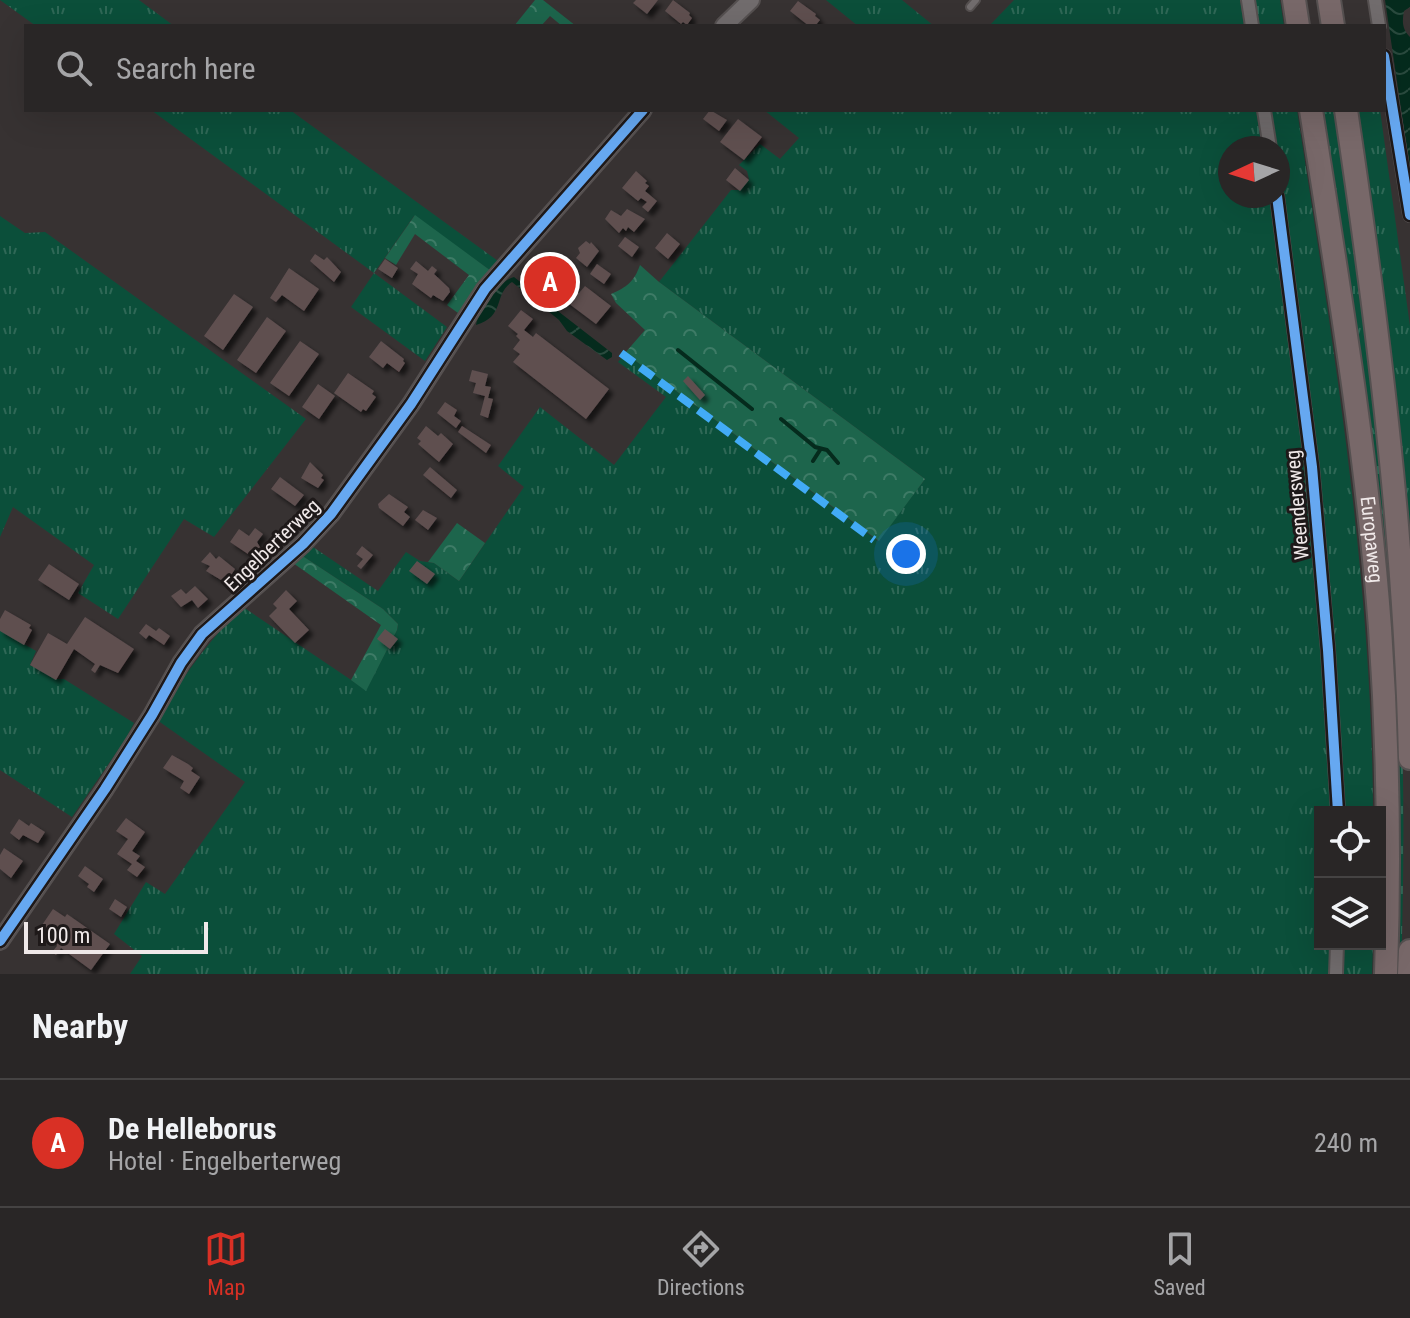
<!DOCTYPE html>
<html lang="en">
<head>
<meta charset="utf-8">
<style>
	:root { --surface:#292626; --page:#353232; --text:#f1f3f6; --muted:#a5a5a7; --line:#454343; --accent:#d93025 }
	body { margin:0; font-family:"Roboto Condensed",sans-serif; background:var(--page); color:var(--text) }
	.controls { position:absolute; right:24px; bottom:24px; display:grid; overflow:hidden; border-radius:0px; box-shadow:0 8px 32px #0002 }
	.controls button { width:72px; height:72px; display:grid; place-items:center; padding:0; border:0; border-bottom:2px solid var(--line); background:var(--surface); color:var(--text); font:40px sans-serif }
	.compass { position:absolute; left:1218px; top:136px; width:72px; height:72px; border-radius:50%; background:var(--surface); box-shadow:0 8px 32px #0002; rotate:266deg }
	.scale { position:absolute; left:24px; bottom:20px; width:184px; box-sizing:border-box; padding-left:8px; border:4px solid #f0e9e9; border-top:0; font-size:22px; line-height:28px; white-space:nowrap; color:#f0e9e9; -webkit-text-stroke:6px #1e1919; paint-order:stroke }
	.you { position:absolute; left:906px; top:554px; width:28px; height:28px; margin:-20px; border:6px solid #fff; border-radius:50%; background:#1a73e8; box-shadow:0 0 0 12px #1a73e833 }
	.badge { display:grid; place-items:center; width:52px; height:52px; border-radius:50%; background:var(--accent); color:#fff; font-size:26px; font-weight:700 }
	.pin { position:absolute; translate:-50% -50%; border:4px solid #fff; box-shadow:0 2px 8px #0006 }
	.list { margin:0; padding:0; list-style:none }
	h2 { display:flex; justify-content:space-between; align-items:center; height:104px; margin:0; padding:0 32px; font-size:34px }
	h2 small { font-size:26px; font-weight:400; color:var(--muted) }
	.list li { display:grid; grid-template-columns:52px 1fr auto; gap:24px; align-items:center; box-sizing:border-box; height:128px; padding:0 32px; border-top:2px solid var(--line) }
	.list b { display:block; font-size:30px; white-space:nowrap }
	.list p { margin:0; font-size:26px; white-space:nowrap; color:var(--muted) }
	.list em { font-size:26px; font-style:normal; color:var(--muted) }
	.icon { flex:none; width:44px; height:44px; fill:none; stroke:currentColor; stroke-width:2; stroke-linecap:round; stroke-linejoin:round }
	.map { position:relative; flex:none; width:1410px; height:974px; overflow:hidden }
	.search { position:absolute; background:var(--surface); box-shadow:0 8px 32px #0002; left:24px; right:24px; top:24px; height:88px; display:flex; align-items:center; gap:20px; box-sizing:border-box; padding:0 28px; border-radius:0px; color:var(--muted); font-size:30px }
	.sheet { height:232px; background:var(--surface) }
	nav { display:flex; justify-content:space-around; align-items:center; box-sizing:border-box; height:112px; border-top:2px solid var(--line); background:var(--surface); font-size:22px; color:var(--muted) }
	nav a { display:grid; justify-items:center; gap:4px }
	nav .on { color:var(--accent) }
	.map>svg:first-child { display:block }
	.grass { fill:url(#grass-tufts) }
	.forest { fill:url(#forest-crowns) }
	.water { fill:url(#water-waves) }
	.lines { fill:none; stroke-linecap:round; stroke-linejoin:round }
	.stream { stroke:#052b1d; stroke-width:4 }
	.building { fill:#5f4f50; filter:url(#shadow) }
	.lane-casing { stroke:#555050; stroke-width:10 }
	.street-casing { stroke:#555050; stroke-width:16 }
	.secondary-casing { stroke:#555050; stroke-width:20 }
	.highway-casing { stroke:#555050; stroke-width:26 }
	.lane { stroke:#716c6d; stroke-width:6 }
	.street { stroke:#716c6d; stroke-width:12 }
	.secondary { stroke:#716c6d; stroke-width:16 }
	.highway { stroke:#786869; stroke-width:22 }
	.quiet { stroke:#42abf6; stroke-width:8; stroke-dasharray:16 8; stroke-linecap:butt }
	.cycleway-casing { stroke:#1e1919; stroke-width:15 }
	.cycleway { stroke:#66a8f1; stroke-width:10 }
	.labels { text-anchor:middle; stroke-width:6; stroke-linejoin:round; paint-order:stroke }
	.street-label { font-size:20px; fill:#f0e9e9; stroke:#1e1919 }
</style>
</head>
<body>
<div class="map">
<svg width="1410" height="974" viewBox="0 0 1410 974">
	<defs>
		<pattern id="grass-tufts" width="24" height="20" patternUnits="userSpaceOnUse" patternTransform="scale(2)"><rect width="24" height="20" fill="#0b4f3a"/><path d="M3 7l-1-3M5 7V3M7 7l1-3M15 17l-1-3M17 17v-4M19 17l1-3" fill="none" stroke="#2f6856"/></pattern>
		<pattern id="forest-crowns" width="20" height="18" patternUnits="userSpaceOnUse" patternTransform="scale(2)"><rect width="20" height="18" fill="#1d654c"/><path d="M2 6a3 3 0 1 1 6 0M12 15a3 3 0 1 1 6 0" fill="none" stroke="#3e7b66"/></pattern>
		<pattern id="water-waves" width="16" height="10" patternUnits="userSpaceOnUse" patternTransform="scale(2)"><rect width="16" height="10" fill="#052b1d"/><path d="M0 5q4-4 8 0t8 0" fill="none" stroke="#2a4a3e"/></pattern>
		<filter id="shadow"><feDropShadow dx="4.5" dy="4.5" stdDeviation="2" flood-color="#0009"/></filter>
	</defs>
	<rect width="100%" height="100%" fill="#373232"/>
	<!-- grass -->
	<path class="grass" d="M0,0H139L174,26H36Z
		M826,0H902L934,26H858Z
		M1014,0H1240L1244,26H989Z
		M1253,0H1280L1284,26H1257Z
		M151,110H290L498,261L491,271L414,216L374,273L447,327L425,361L351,307L374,273Z
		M764,110H1256L1262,148H1230V196H1269L1313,532L1331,801V812H1320V944H1330L1329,974H130L142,956L114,934L146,882L165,894L245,782L157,720C183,677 206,643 243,607L366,690L397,630L398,624L383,609L301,555L310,545L378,591L406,552L420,561L434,563L459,581L524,487L498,466L540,407L614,465L666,397L618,362L625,353L878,541L925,479L659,282L731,190H740L749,179L747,171L739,165L760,144L780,159L799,138Z
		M1270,110H1297C1333,343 1372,576 1373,812H1344L1324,527L1278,148H1276Z
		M1318,110H1335C1357,266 1379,422 1393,580C1405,711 1405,843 1401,974L1398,868Z
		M1355,110H1380L1410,326V527L1398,415Z
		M0,216L25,233L45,232L306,419L214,537L184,519L118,619L78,593L94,565L13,507L0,537Z
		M0,630L36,651L30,665L56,679H64L134,723L125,740L72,817L0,770Z
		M1344,944H1373L1372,974H1343Z"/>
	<!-- forest -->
	<path class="forest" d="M535,0H543L576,26H562L550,16L541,26H514Z
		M415,215L491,271L458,313L447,305L469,275L415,234L396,265L385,258Z
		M640,265L659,282L925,479L879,541L625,353L645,330L616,303L611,294C627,287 634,282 640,265Z
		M457,523L485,543L459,581L434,563L428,562Z
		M301,555L383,609L398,624L397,630L366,691L351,680L381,625L293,563Z"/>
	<!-- water -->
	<path class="water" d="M1385,0H1410V7L1404,11C1402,21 1402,29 1410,37V170Z
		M514,277L612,353V357L607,360L567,331L559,320L512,282C493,294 506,316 476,325C479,310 498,281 514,277Z"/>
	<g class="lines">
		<!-- stream -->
		<path class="stream" d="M678,350L752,409
			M781,419L815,447L827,450L838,463
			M813,461L820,450"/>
	</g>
	<!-- building -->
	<path class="building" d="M636,0H658L647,14L633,3Z
		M673,0L690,13L689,15L692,18L687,25L683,22L681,24L665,11Z
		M798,1L816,14L815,16L820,20L815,26H809L790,11Z
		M710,110L727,120L719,131L703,119Z
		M738,119L762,137L744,160L720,142Z
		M735,168L749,180L740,191L726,180Z
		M636,171L647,181L645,183L649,186L645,191L657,201L648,212L642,207L647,202L641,198L638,201L622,188Z
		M627,209L645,219L634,232L628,227L626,231L623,228L619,233L605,219L611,210L621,216Z
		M667,233L680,244L668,259L655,248Z
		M625,237L639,247L632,257L618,246Z
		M586,241L590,244L591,242L599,251L587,267L576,258L580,253L578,248Z
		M315,254L324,260L327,257L341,272L334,282L310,261Z
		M385,259L398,268L392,278L378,269Z
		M416,261L428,271L432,266L437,270L434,274L449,288L450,292L443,301L433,295L431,298L412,284L418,274L410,269Z
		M597,264L611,274L604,284L590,274Z
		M289,268L319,289L304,311L282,295L276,302L270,298Z
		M550,272L553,274L555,272L579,293L585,286L611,306L596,324L544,285L546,283L543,281Z
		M234,294L253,307L223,350L204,336Z
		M521,310L533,319L524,330L533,337L536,333L609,389L586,419L513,362L520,354L513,349L520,340L516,336L518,334L508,326Z
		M267,317L286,331L256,373L237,360Z
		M300,341L319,354L289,396L270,383Z
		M381,341L404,359L403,361L405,363L399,372L387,363L383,368L369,357Z
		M472,370L488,374L485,386L491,387L488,398L493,399L488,418L480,415L485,396L473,393L476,383L469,381Z
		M348,373L374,391L372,394L376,397L366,411L363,409L361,412L334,393Z
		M688,376L705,395L700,400L683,381Z
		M318,384L335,396L319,419L302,407Z
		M445,402L457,410L454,416L461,421L456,428L437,413Z
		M426,426L438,436L441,433L453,444L439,462L418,444L421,441L417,438Z
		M462,426L491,445L486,453L458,432Z
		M310,462L323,475L321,478L324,480L318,488L301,478Z
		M430,467L457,490L451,498L423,475Z
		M280,477L304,495L295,506L271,489Z
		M389,494L408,507L404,512L410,517L403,526L379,508L378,504Z
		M423,510L437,518L428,530L415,520Z
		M255,528L263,534L257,542L261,549L256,556L253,553L251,556L230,542L239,529L249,536Z
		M362,546L373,555L361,569L357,566L363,559L356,554Z
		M210,552L216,559L219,556L235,569L226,583L206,571L210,566L201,562Z
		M417,561L435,574L427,584L409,571Z
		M49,564L79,584L69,600L38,580Z
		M195,586L208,599L198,608L192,600L181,607L171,596L181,589L186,594Z
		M286,590L297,601L289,609L309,630L295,643L269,616L277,608L273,604Z
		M5,610L31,625L29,628L32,630L24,645L0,631V619Z
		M85,617L134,649L118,673L100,665L95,673L91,670L95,664L74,649L56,680L30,665L48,633L67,644Z
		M146,624L156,631L159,628L170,636L164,645L149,635L146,639L139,633Z
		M385,629L398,639L390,649L377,639Z
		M172,755L188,764L193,768L191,771L200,777L189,794L180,788L184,781L163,768Z
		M126,818L145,832L132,851L140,856L136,861L145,867L137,877L127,870L132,864L117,854L128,839L116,831Z
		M19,819L29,826L31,823L45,832L38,843L23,835L19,840L10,833Z
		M4,848L23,861L11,878L0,869V855Z
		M85,866L103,879L94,892L87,887L89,884L78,876Z
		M115,899L127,907L121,917L109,909Z
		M53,909L65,917L67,914L110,944L91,970L61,948L56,955L52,952L57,946L56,943L40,928Z"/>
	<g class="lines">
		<!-- lane casing -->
		<g class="lane-casing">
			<path id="lane" d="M970,7L976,0"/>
		</g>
		<!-- street casing -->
		<g class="street-casing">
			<path id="street" d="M1248,0L1252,26
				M1375,0L1379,26
				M1384,56L1410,215
				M1264,110L1270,148
				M1277,196L1312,467L1328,650L1338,812
				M1336,974L1337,944"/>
		</g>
		<!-- secondary casing -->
		<g class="secondary-casing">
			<path id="secondary" d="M724,26L751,0
				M0,941L105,789L152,715L181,663L202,634L303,544L331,514L411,404L485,289L643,110"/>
		</g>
		<!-- highway casing -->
		<g class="highway-casing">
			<g id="highway">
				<path d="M1294,0L1298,26"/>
				<path d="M1329,0L1333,26"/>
				<path id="s1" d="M1311,110C1338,282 1367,454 1380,628C1388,743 1390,859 1386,974"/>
				<path d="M1346,110C1378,325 1405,540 1410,758"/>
				<path d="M1409,974L1410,951"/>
			</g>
		</g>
		<!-- lane -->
		<use href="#lane" class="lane"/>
		<!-- street -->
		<use href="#street" class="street"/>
		<!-- secondary -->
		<use href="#secondary" class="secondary"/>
		<!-- highway -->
		<use href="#highway" class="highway"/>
		<!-- quiet -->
		<path class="quiet" d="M621,353L874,540"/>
		<!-- cycleway casing -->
		<g class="cycleway-casing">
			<path id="cycleway" d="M1384,56L1410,215
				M1277,196L1312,467L1328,650L1338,812
				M0,941L105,789L152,715L181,663L202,634L303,544L331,514L411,404L485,289L643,110"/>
		</g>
		<!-- cycleway -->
		<use href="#cycleway" class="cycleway"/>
	</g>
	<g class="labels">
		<!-- street labels -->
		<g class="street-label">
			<text transform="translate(1297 505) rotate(-95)" y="7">Weendersweg</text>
			<text dy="7" stroke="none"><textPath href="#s1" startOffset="434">Europaweg</textPath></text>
			<text transform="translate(272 545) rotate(-44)" y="7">Engelberterweg</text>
		</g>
	</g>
</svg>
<div class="controls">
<button><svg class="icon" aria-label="locate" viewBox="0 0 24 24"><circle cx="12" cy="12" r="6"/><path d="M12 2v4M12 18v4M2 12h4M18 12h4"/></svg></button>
<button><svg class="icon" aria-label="layers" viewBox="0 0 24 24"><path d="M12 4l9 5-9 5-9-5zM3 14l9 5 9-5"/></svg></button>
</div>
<svg class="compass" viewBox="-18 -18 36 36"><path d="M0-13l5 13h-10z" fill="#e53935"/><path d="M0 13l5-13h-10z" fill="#a5a5a7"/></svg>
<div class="scale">100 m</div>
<div class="you"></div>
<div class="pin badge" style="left:550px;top:282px">A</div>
<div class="search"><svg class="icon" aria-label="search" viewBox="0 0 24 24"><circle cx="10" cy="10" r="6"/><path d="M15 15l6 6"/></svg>Search here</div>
</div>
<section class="sheet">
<h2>Nearby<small></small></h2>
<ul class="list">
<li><span class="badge">A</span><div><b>De Helleborus</b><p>Hotel · Engelberterweg</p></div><em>240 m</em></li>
</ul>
</section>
<nav>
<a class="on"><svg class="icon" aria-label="map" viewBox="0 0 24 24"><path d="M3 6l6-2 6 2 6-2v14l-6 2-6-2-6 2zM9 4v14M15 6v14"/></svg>Map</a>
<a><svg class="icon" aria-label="directions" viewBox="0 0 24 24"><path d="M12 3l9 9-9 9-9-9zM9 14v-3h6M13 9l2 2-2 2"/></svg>Directions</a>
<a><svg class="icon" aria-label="saved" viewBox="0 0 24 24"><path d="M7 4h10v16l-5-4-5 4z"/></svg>Saved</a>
</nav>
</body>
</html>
